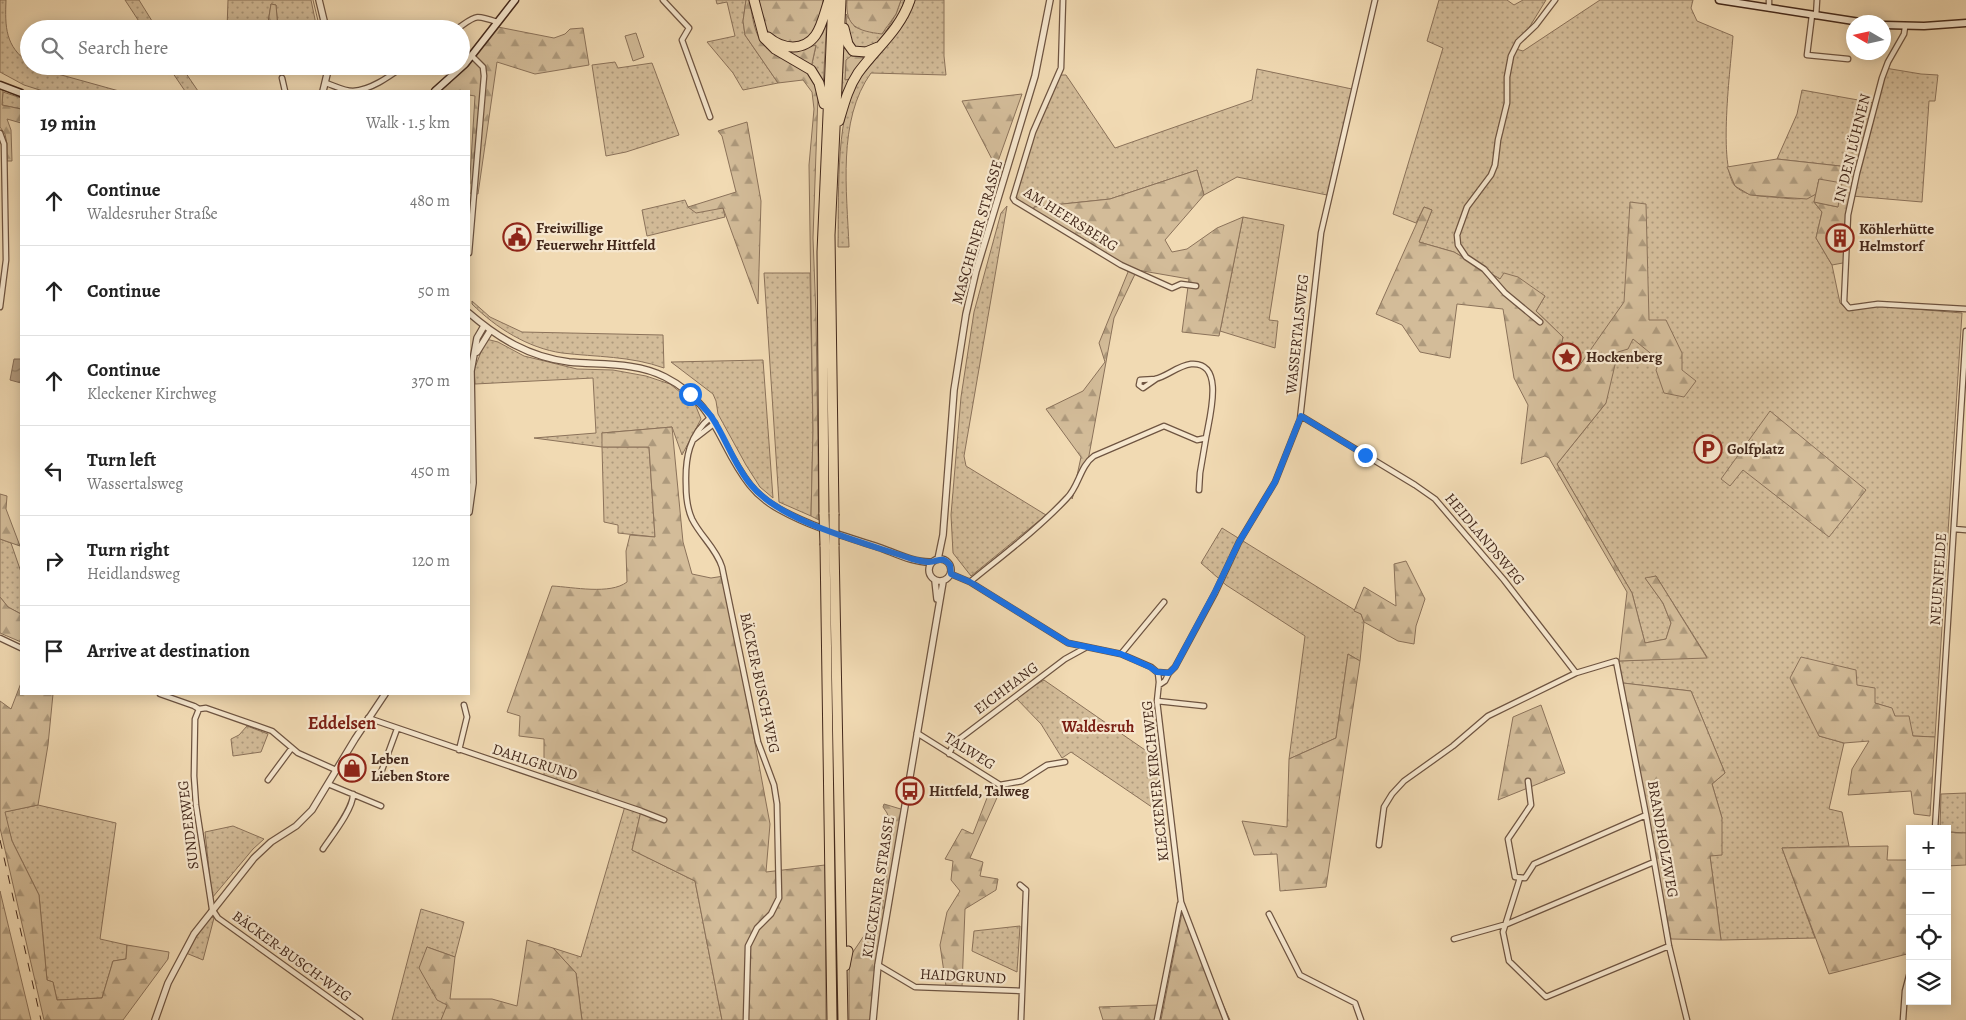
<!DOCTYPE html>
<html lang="en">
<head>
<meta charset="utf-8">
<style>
	:root { --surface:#fff; --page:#f6f6f6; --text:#222; --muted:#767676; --line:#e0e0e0 }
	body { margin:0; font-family:Alegreya,serif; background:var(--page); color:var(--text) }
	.controls { position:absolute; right:15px; bottom:15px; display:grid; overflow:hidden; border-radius:0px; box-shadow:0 2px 12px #0003 }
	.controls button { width:45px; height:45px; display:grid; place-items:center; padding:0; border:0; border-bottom:1px solid var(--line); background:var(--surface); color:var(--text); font:25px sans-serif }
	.compass { position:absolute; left:1846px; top:15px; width:45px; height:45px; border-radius:50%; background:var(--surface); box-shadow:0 2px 12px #0003; rotate:279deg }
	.stop { position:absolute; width:15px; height:15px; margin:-11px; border:4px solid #1a73e8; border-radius:50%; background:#fff }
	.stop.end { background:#1a73e8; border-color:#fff; box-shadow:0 1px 5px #0008 }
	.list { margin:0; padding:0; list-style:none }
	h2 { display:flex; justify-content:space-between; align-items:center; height:65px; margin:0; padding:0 20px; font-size:21px }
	h2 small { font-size:16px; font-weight:400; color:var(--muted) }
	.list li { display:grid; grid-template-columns:32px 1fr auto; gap:15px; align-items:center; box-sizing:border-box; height:90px; padding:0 20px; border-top:1px solid var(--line) }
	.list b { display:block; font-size:19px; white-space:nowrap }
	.list p { margin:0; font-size:16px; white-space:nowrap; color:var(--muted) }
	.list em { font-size:16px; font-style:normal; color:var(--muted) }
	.icon { flex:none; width:28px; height:28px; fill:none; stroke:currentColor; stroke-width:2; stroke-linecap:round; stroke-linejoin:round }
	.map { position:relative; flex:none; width:1966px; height:1020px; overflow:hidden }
	.search { position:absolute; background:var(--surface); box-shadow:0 2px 12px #0003; left:20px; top:20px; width:450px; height:55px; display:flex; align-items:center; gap:12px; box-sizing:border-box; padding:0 18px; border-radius:28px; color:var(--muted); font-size:19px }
	.panel { position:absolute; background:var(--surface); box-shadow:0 2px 12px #0003; left:20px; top:90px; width:450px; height:605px; border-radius:0px }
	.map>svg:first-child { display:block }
	.green { fill:url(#green-dots); stroke:#8b725a }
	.forest { fill:url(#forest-firs); stroke:#8b725a }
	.pitch { fill:#d3bc99; stroke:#8b725a }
	.water { fill:url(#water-waves); stroke:#886e57 }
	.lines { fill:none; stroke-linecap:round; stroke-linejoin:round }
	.stream { stroke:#886e57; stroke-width:1 }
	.minor-casing { stroke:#6e5441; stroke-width:7 }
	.tertiary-casing { stroke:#6e5441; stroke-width:8 }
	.secondary-casing { stroke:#43281b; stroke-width:9 }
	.motorway-casing { stroke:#43281b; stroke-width:11 }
	.minor { stroke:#f6e7ce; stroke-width:4.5 }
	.tertiary { stroke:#f6e7ce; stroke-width:5.5 }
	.secondary { stroke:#f6e7ce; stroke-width:6 }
	.motorway { stroke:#f1dab3; stroke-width:9 }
	.rail { stroke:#43281b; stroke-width:1; stroke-dasharray:9 9; stroke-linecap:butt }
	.motorway-bridge-casing { stroke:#43281b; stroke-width:11; stroke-linecap:butt }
	.motorway-bridge { stroke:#f1dab3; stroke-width:9 }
	.route { stroke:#1a73e8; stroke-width:6 }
	.labels { text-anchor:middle; stroke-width:4.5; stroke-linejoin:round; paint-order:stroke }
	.street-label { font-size:15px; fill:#43281b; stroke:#f6e7ce }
	.poi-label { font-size:15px; font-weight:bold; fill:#43281b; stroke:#f6e7ce; text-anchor:start }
	.neighbourhood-label { font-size:16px; font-weight:bold; fill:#7a1f14; stroke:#f6e7ce }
	.quarter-label { font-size:18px; font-weight:bold; fill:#7a1f14; stroke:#f6e7ce }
</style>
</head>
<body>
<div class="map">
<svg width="1966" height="1020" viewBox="0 0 1966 1020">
	<defs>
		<pattern id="green-dots" width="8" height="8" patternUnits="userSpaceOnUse" patternTransform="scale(1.25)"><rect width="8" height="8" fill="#d3bc99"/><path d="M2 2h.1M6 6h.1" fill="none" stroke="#ad997c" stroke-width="1.8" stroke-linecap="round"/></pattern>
		<pattern id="forest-firs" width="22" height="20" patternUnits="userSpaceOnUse" patternTransform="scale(1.25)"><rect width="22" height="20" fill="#d3bc99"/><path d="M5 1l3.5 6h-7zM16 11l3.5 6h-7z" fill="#ad997c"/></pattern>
		<pattern id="water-waves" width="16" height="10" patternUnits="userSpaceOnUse" patternTransform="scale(1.25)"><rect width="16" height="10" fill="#b69d7f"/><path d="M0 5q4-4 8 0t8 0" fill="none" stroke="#968067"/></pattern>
	</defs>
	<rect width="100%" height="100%" fill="#f1dab3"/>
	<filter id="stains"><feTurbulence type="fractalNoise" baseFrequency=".004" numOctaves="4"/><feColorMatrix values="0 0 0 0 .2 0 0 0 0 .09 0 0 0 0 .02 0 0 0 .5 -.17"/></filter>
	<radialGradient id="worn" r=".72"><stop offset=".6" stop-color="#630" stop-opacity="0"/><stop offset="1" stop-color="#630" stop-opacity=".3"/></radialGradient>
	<!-- green -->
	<path class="green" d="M0,0H6C5,27 5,46 29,63V66L119,91H43L24,85L0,72Z
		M125,0H139L157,29H144Z
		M228,0H311L317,29H278L276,5L271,4L267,29H227Z
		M716,0H746L743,21L745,35L778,83L743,90L733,73L707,42L735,36L727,2L717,4Z
		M901,0H905C895,23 884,48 856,48L847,35L846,14L855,27L886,31L896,14Z
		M915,0H944V56L946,75L871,73C837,120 847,192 849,247H838C839,205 835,119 856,84C873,54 905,35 915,0Z
		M1439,0H1507L1514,5L1523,0H1546L1516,49L1523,51L1600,0H1693L1691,8L1697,21L1733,36C1731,64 1717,169 1736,187C1747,196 1758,196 1772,197C1788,198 1801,202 1816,194L1814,202L1822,212L1816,238L1832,265L1840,303L1848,310L1879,306L1962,313L1935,737L1913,736L1895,716L1891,708L1875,703L1819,736L1844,743L1829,809L1842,812L1849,846L1782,848L1815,938L1721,940L1710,856L1722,818L1712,784L1725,773L1691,691L1623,683L1619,661L1707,657L1656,576L1646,579L1663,603L1671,623L1666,639L1645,643L1632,593L1557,464L1606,403L1577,369L1558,358L1563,337L1536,311L1545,296L1500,279L1454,252L1419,242L1432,210L1424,207L1416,223L1393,214L1443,48L1427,41Z
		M827,16L823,88L811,68L816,46L785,53L768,38L797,48Z
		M844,44L868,54L864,59L862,57L851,56L845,79L854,78L841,104Z
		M615,62L618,68L652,63L679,135L626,152L606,156L592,65Z
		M168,66H181L198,91H185Z
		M1885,68L1921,74L1938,75L1935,101H1929L1922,202L1852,196L1857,173H1852L1840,166L1777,159L1797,114L1802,90L1875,103Z
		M1257,69L1352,89L1327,195L1237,177L1204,195L1197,170L1110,199L1034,207V211L1016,198L1015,189L1043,108L1060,75H1066L1115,148L1252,100Z
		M3,92L21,98V109L2,105Z
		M685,200L688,207L723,208L725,217L647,236L642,210Z
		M1007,206L964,456L966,466L1046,515L971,576L953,553L951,515L961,397L974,312L1001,213Z
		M1243,217L1284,225L1269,320L1278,321L1275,348L1220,331Z
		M764,273H810L813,431L811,516L779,502Z
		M472,301L490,317L522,332L663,335L664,368C631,356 596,357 562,353C528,348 496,328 472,304Z
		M486,339L498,342L524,356L577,369L613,370L646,376L670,384L695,404L701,419L682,455L672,427L602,433L603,447H649L655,537L618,533V525L604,522L602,447L534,438L596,433L593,378L475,384L474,370Z
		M763,360L773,498L760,487L746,465L718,414L716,401L713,394L671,362Z
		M1222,528L1361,614L1364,622L1360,661L1348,654L1336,738L1289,759L1305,636L1226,585L1201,563Z
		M0,539L11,543L21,572V614L8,607L0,597Z
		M1044,680L1158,759L1165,816L1071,752L1062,758L1041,724L1015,697Z
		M247,726L268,734L261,752L233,756L231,739L239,735Z
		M1966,793V833L1947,832V829H1940L1941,794Z
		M38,805L116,823L100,939L127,945L126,959L113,961L102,998L57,1000L53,982L47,980L39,895L12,841L4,812Z
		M625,806L641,811L632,850L695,881L722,1020H582L576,973L553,948L581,957Z
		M233,826L264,839L253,849L212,898L205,832Z
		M421,909L464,922L455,957L427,947L448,1005L441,1020H392Z
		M210,916L214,918L203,960L186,953Z
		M1020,926L1017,972L972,951L974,931Z"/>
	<!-- forest -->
	<path class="forest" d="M746,0H749C752,12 753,27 759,38C776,68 808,53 818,95L813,238L816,315L819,520L811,516L813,431L809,165L814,109L812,92L803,80L778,83L745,35L743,21Z
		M759,0H823C822,10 821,21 815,30C806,45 780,48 769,33C762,24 761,11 759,0Z
		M847,0H901L896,14L882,34C858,31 845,27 847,0Z
		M271,4L276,5L278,29H267Z
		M498,27L554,38L565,34L570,29L583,28L589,65L535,74L497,62L478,194L469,193L475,96L469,95V91H439L464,70Z
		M816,45L811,68L785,53Z
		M851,56L862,57L864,59L854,78L845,80L846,60Z
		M0,89L3,90L2,105L21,109V123L7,119L11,130L12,161H7V144L5,134L0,127Z
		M1022,94L996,167L962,101Z
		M747,122L761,201L758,304L723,208L696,213L688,207L736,192L722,136L718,131Z
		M1777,159L1840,166L1852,173H1857L1850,215L1848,262L1832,265L1816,238L1822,212L1814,202L1838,207L1819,179L1816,194L1807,199L1750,195L1735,186L1727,167Z
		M1197,170L1204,195L1165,240L1172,252L1187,249L1217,228L1243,217L1219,336L1182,332L1189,279L1137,270L1114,318L1088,461L1079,479L1072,499L1081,457L1046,409L1083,391L1105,362L1099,343L1128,272L1124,265L1079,236L1034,211V207L1110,199Z
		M1630,202L1646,204L1649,320H1666L1682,353V370L1696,381L1684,397L1664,393L1656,370L1660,361L1633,339L1628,349L1618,352L1606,403L1557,464L1632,593L1645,643L1666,639L1671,623L1663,603L1645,578L1656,576L1707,658L1619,661L1627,592L1549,458L1545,456L1521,464L1528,405L1514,378L1503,309L1457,304L1450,358L1420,352L1402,325L1376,314L1424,207L1432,210L1419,242L1454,252L1500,279L1504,273L1518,277L1545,296L1536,311L1563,337L1558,358L1577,369L1624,302Z
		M1770,411L1866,490L1829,537L1743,470L1730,486L1721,479Z
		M672,427L683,542L692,574L711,578L724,576L770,824L766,872L825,865L826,1020H722L695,881L632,850L641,811L544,778V739L519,736L520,716L507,712L552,586C573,587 610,595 627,582L626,551L630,535L655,537L649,447H602V433Z
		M0,494L7,496L6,509L20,546L0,539Z
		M1406,561L1425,599L1416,626L1414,644L1398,641L1364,622L1361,614L1354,611L1364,587L1396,606L1394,564Z
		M0,597L8,607L21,614V642L0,633Z
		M1348,654L1360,661L1326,887L1280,891L1277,854L1254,855L1242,821L1287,827L1289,759L1336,738Z
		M1801,657L1856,670L1857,685L1875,688V703L1892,708L1895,716H1909L1913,736L1935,737L1930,816L1914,814L1911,791L1848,795L1852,769L1869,741L1844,743L1819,736L1790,678Z
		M21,683V694H53L48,745L38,805L5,812L12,841L39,895L47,980L53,982L57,1000L102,998L113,961L126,959L127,945L169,952L168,959L123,1020H44L0,828V701L11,709Z
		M1623,683L1691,691L1725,773L1712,784L1722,818V855L1710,856L1721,940L1671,939Z
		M1541,705L1565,773L1498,800L1513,717Z
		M992,785L1000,791L970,858L983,862L980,876L998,879L996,890L965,909L962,987L946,986L940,945L947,912L960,891L951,880L953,861L945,859L962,829L973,834Z
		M884,804L904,810L872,1020H849V973L851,955L882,909L892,826L887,813L883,807Z
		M1947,832L1966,833V865L1947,866Z
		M1888,846L1887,860H1910V941L1907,954L1829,974L1782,848Z
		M0,891L31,1020H0Z
		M1182,913L1230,1020H1161Z
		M527,940L553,948L576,973L582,1020H441L447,1005L437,1000L419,968L427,947L455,957L450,999H492L517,1006Z
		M1159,1005L1157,1020H1103L1099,1007Z"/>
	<!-- pitch -->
	<path class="pitch" d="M636,33L644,57L633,61L625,36Z
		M1819,179L1842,183L1838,207L1814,202Z"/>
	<!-- water -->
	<path class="water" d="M14,359H21V383L10,380Z"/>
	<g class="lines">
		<!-- stream -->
		<path class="stream" d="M313,0L320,29"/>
		<!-- minor casing -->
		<g class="minor-casing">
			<path id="minor" d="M663,0L689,28L682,40L710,117
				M1063,0L1061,68L1033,132L1013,198L1015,201L1121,265L1172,288L1181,284L1196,286
				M1769,8V0
				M1812,15L1807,55L1848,59
				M1816,16L1817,0
				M1905,27L1904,34L1888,62L1882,78L1857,173L1848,215L1844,302L1849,308L1878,304L1966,309
				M457,29C476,16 474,14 497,22
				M282,78L285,91
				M326,83C335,86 344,91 353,91C371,90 390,76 404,66
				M0,133L4,144L6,260L0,307
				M469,253L484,76L483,67L472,56
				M1540,322L1505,293L1484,269L1466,257L1458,245L1457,235L1467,207L1491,175L1495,165L1498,140L1507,103V77L1511,56L1518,42L1536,25L1555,0
				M1301,416L1415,485L1435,499L1504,580L1576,673
				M711,417C689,435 685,458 686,485C686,497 687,508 692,519C701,537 716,548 722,567L758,742L774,785L777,804L779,898L771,914L757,928L748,946L746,1020
				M693,440L715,423
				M1199,490L1200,473L1206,438
				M1954,529L1966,530
				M951,574L970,582L1068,643L1121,654L1151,667L1158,673L1159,682L1157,701L1181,902L1226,1020
				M970,582C1003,555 1038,529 1067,498C1079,486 1080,466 1094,456L1164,426L1197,440L1206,438C1209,419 1226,361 1191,364C1177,366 1168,376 1155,379C1150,380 1145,379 1140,380L1139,385L1143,388L1156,379
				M0,638L21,648
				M1121,654L1164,602
				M1157,672L1169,673L1175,667L1215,593L1239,542L1275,482L1300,419L1321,233L1375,0
				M1159,685L1165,681L1169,673
				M160,694L194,706L199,709L206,708L272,731L298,753L336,770
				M1157,701L1204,706
				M199,709L195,719L194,776L196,805L212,909L218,918L360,1020
				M368,718L641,811L664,820
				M917,733L1000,785L1022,781L1047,765L1065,762
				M459,750L467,717L464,705
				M949,754L954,743L1065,659L1085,648
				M382,770L397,729
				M268,780L291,749
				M1528,781L1531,805L1508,839L1515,877L1525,878L1534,864L1646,815
				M328,784L381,806
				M1935,829L1966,331
				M1379,845L1384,807L1392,794L1404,781L1453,746L1488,716L1576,673L1616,661L1646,815L1669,946L1687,1020
				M323,849C331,837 354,808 353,794
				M1520,878L1503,932L1509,961L1546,997L1669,946
				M1020,885L1026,890L1021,1020
				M1269,914L1300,975L1355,1003L1361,1020
				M1454,939L1507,924L1654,862
				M878,965L915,987L1022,991
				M1157,1020L1180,904
				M1903,1020L1905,991L1910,972"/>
		</g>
		<!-- tertiary casing -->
		<g class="tertiary-casing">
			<path id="tertiary" d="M319,0L326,29
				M323,91L329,66
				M469,313C498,338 529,357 569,362C601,365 636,362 665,377C718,404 718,445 750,485C758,495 768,503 779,509C811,527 847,537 881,548C897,554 915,563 932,562
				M477,352L490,331
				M469,512L473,483L471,371L477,338L484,326
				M929 570a11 11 0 1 1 22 0a11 11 0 1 1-22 0Z
				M938,559L943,535L954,390L966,314L976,271L1035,76L1050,0
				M935,581L937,599
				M155,1020L168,983L194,934L254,858L271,842L296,826L312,810L355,739L385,694
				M873,1020L878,965L943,582"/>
		</g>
		<!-- secondary casing -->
		<g class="secondary-casing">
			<path id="secondary" d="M1719,0L1860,22
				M1884,25L1924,26L1966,23
				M0,85L21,93
				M435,91L465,64L515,0"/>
		</g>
		<!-- motorway casing -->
		<g class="motorway-casing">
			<path id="motorway" d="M754,0L764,38L775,49L811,70L819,83L824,104
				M844,28L848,44L853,51L866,52L878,47
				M768,37C775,43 783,47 793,47C820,46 822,19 829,0
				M839,121C844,104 848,88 858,73C876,48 900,30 910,0
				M824,514L822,252L833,0
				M834,514L830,235L841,0
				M825,545L832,1020
				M834,545L843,1020
				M845,966L848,951"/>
		</g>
		<!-- minor -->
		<use href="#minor" class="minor"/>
		<!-- tertiary -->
		<use href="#tertiary" class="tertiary"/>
		<!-- secondary -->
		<use href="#secondary" class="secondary"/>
		<!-- motorway -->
		<use href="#motorway" class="motorway"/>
		<!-- rail -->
		<path class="rail" d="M0,840L41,1020"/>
		<!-- motorway-bridge casing -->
		<g class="motorway-bridge-casing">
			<path id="motorway-bridge" d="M824,514L825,545
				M834,514V545"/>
		</g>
		<!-- motorway-bridge -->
		<use href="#motorway-bridge" class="motorway-bridge"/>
	</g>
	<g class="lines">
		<!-- route -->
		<path class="route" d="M690,394C697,401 705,408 711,416C726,438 734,465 751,485C782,523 866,543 912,559C917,560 923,562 929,562C938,562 942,555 950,565L951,574L970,582L1068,643L1121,654L1150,667L1157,672L1169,673L1175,667L1214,594L1239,542L1275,482L1301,416L1365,455"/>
	</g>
	<!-- icons -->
	<defs>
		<g id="civic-ring" transform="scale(1.4375)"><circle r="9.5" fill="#f6e7ce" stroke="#8f2418" stroke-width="1.5"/><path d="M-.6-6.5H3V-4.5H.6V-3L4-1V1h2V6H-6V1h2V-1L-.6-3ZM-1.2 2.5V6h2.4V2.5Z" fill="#8f2418"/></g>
		<g id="building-ring" transform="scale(1.4375)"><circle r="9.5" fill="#f6e7ce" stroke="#8f2418" stroke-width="1.5"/><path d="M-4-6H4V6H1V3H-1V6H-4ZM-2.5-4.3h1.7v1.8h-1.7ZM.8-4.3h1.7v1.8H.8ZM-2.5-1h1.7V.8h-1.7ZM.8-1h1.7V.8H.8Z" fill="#8f2418"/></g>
		<g id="sight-ring" transform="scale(1.4375)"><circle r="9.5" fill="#f6e7ce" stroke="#8f2418" stroke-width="1.5"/><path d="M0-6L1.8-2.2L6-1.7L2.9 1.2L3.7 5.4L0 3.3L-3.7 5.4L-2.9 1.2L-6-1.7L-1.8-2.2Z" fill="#8f2418"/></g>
		<g id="parking-ring" transform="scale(1.4375)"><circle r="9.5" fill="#f6e7ce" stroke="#8f2418" stroke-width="1.5"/><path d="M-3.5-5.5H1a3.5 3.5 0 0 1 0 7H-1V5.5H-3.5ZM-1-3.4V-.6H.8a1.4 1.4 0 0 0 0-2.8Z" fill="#8f2418"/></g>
		<g id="shop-ring" transform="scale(1.4375)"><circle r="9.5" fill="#f6e7ce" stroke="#8f2418" stroke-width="1.5"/><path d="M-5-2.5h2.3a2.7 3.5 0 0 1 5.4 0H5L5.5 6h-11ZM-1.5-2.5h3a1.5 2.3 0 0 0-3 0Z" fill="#8f2418"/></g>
		<g id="bus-ring" transform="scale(1.4375)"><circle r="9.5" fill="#f6e7ce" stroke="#8f2418" stroke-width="1.5"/><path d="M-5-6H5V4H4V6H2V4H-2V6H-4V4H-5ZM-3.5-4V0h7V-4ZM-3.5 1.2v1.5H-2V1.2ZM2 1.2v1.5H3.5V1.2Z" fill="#8f2418"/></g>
	</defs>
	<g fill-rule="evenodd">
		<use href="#civic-ring" x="517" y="237"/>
		<use href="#building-ring" x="1840" y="238"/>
		<use href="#sight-ring" x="1567" y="357"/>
		<use href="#parking-ring" x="1708" y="449"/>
		<use href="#shop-ring" x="352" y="768"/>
		<use href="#bus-ring" x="910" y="791"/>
	</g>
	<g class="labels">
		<!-- street labels -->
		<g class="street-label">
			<text transform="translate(1852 148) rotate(-76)" y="5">IN DEN LÜHNEN</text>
			<text transform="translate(1071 219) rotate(32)" y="5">AM HEERSBERG</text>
			<text transform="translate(977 232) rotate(-74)" y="5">MASCHENER STRASSE</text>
			<text transform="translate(1297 334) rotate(-84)" y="5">WASSERTALSWEG</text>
			<text transform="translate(1485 539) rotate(50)" y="5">HEIDLANDSWEG</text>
			<text transform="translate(1938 579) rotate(-86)" y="5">NEUENFELDE</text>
			<text transform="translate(760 683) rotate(78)" y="5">BÄCKER-BUSCH-WEG</text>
			<text transform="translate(1006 688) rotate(-37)" y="5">EICHHANG</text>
			<text transform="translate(970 751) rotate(32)" y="5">TALWEG</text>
			<text transform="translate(535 762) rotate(18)" y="5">DAHLGRUND</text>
			<text transform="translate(1155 781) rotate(-96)" y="5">KLECKENER KIRCHWEG</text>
			<text transform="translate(188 825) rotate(-97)" y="5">SUNDERWEG</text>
			<text transform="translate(1663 839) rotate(80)" y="5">BRANDHOLZWEG</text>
			<text transform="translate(878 887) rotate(-81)" y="5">KLECKENER STRASSE</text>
			<text transform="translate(292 956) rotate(36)" y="5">BÄCKER-BUSCH-WEG</text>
			<text transform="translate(963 976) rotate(3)" y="5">HAIDGRUND</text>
		</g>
		<!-- poi labels -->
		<g class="poi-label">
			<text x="536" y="233">Freiwillige<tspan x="536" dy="17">Feuerwehr Hittfeld</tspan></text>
			<text x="1859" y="234">Köhlerhütte<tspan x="1859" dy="17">Helmstorf</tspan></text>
			<text x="1586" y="362">Hockenberg</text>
			<text x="1727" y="454">Golfplatz</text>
			<text x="371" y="764">Leben<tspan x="371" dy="17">Lieben Store</tspan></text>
			<text x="929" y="796">Hittfeld, Talweg</text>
		</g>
		<!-- neighbourhood labels -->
		<g class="neighbourhood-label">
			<text x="1098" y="732">Waldesruh</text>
		</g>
		<!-- quarter labels -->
		<g class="quarter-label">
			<text x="342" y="729">Eddelsen</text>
		</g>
	</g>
	<rect width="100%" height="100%" filter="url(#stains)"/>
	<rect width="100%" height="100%" fill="url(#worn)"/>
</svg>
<div class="controls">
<button>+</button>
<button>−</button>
<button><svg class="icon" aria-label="locate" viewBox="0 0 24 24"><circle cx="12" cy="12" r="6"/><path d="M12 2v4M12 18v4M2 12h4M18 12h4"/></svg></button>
<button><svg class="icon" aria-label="layers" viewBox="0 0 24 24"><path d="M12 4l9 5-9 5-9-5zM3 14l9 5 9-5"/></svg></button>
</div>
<svg class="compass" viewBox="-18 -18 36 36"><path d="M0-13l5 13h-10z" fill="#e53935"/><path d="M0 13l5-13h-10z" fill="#767676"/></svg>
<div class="stop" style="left:690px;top:394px"></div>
<div class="stop end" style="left:1365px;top:455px"></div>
<div class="search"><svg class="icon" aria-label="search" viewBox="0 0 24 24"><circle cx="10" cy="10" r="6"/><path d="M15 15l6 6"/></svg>Search here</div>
<section class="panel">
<h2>19 min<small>Walk · 1.5 km</small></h2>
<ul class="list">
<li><svg class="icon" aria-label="ahead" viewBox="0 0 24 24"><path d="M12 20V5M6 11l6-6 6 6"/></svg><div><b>Continue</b><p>Waldesruher Straße</p></div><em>480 m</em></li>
<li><svg class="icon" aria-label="ahead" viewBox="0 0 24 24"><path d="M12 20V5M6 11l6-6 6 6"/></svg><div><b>Continue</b></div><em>50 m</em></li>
<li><svg class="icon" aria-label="ahead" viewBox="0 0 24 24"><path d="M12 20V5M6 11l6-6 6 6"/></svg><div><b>Continue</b><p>Kleckener Kirchweg</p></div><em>370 m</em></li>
<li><svg class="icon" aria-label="left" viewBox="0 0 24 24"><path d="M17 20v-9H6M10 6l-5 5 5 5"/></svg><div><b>Turn left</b><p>Wassertalsweg</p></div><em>450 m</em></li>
<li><svg class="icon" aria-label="right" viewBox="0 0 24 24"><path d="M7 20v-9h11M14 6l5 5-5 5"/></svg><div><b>Turn right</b><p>Heidlandsweg</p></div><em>120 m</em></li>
<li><svg class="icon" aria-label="arrive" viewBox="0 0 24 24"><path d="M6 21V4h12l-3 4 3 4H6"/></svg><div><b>Arrive at destination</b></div></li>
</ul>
</section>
</div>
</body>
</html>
